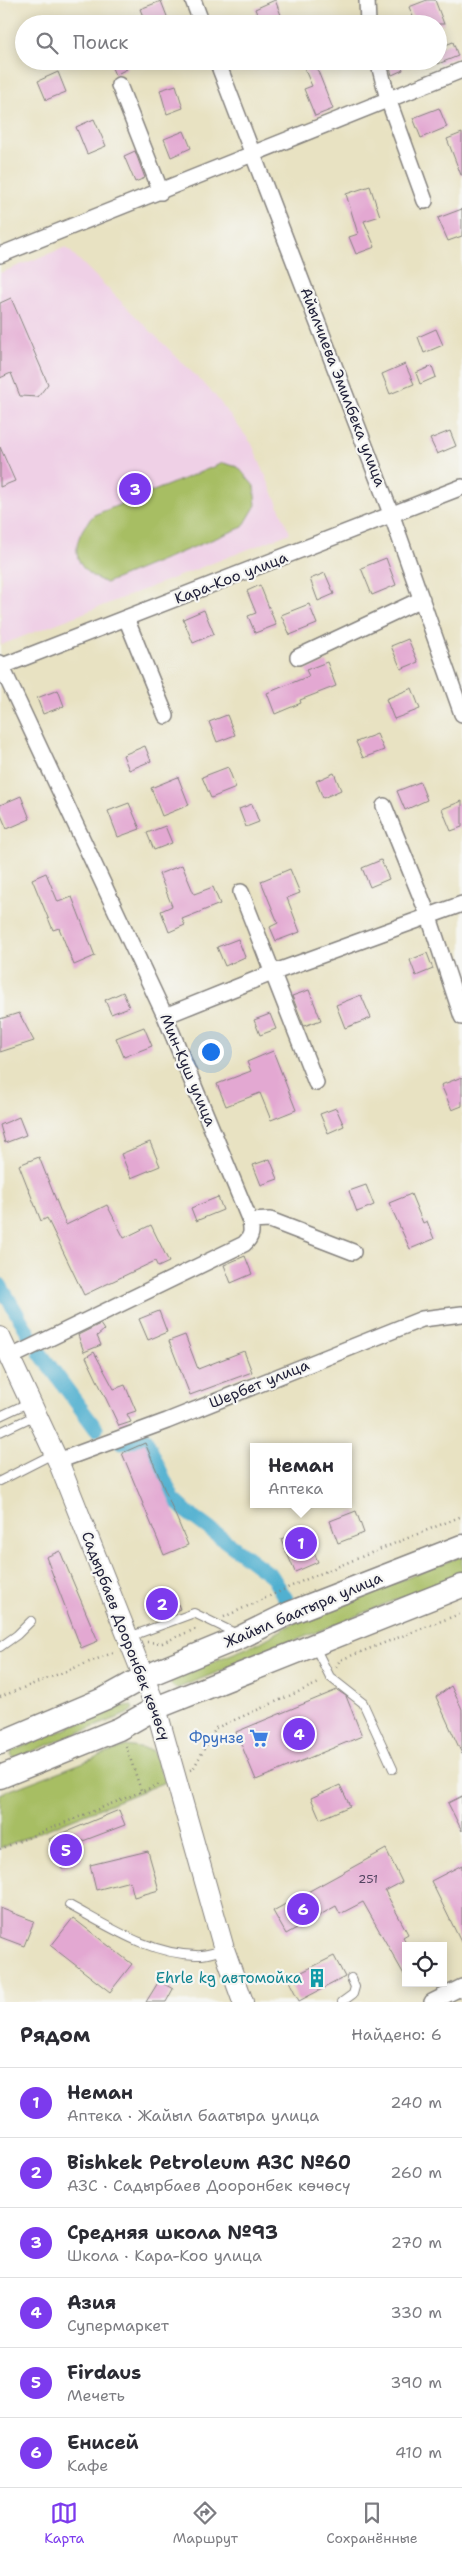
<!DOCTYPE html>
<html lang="ru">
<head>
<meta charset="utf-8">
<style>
	:root { --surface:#fff; --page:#f2f2f3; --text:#2b2b33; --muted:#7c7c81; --line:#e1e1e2; --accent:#7c3aed }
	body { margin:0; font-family:"Shantell Sans",sans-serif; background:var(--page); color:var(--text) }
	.controls { position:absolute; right:15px; bottom:15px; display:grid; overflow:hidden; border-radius:0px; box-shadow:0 2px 12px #0003 }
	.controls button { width:45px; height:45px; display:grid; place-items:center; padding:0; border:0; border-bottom:1px solid var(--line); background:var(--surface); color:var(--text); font:25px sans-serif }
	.you { position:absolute; left:210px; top:1051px; width:18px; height:18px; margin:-12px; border:4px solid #fff; border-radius:50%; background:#1a73e8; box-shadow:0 0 0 8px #1a73e833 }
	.badge { display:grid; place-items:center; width:32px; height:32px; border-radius:50%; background:var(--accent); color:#fff; font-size:16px; font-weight:700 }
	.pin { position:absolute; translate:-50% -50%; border:2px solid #fff; box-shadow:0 1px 5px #0006 }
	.popup { position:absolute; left:250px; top:1443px; width:102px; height:65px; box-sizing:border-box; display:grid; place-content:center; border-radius:0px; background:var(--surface); filter:drop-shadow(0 1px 4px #0005); font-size:16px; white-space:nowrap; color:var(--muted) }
	.popup b { font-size:19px; color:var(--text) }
	.popup::after { content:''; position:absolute; left:50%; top:100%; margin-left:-10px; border:10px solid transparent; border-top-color:var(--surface) }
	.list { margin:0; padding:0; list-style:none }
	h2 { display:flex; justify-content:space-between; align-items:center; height:65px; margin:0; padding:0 20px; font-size:21px }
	h2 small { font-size:16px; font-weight:400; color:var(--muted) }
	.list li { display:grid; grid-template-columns:32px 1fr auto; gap:15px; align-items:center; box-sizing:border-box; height:70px; padding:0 20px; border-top:1px solid var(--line) }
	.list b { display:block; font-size:19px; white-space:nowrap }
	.list p { margin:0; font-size:16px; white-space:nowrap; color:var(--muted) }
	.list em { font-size:16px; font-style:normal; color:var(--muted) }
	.icon { flex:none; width:28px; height:28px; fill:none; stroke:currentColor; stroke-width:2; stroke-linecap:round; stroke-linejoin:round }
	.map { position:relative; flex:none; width:462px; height:2002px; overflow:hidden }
	.search { position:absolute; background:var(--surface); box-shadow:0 2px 12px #0003; left:15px; right:15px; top:15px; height:55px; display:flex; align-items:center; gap:12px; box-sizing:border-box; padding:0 18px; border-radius:28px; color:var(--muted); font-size:19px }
	.sheet { height:485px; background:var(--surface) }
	nav { display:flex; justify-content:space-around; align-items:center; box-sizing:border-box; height:70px; border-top:1px solid var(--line); background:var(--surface); font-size:14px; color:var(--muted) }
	nav a { display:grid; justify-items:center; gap:2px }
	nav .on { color:var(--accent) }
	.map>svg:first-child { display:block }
	.built { fill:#efd0e6 }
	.green { fill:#a7be64; stroke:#647050 }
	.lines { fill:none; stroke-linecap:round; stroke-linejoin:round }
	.canal { stroke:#51b0d0; stroke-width:15 }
	.building { fill:#e3a8d2 }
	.service-casing { stroke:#85827e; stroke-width:10 }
	.minor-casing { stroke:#85827e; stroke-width:18 }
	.secondary-casing { stroke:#85827e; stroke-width:22 }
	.primary-casing { stroke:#85827e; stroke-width:25 }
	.path { stroke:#85827e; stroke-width:2.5; stroke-dasharray:1 4; stroke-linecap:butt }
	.service { stroke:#fff; stroke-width:8 }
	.minor { stroke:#fff; stroke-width:15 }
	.secondary { stroke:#fff; stroke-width:20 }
	.primary { stroke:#fff; stroke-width:22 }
	.labels { text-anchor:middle; stroke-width:4.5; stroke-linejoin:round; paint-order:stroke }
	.number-label { font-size:12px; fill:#524461 }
	.street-label { font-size:15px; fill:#22223b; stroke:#f6f6f2 }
	.shop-label { font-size:15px; fill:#366cbe; stroke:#f6f6f2; text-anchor:end }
	.culture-label { font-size:15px; fill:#0d838f; stroke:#f6f6f2; text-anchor:end }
</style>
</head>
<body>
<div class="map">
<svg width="462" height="2002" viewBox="0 0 462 2002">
	<rect width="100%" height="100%" fill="#f6f6f2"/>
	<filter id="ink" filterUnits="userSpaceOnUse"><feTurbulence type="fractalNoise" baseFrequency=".02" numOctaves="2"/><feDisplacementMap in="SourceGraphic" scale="10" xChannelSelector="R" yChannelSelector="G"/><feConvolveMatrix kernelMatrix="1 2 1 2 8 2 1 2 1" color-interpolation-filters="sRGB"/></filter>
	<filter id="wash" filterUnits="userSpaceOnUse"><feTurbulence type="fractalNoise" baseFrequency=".0096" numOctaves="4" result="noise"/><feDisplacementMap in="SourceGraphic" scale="20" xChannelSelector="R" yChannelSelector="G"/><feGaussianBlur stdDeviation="1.12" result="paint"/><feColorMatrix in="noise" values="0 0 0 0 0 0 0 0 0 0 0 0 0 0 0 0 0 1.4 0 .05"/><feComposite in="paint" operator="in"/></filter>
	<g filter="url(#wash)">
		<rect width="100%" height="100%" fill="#e8e2c2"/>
		<!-- built -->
		<path class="built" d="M66,247L213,393L252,444L290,533L1,645L0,273Z"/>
		<!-- green -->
		<path class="green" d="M223,463L238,467L254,486L256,505L243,527L106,583C100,580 93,577 88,573C68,555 78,531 94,515Z
			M462,1556V1573L176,1689L170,1684L172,1678L259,1643L294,1623Z
			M131,1705L133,1709L127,1714L15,1758L11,1756L12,1751L120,1707Z
			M126,1746L152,1750L165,1782L0,1848V1794Z"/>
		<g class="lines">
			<!-- canal -->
			<path class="canal" d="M0,1285L29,1334
				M40,1353L96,1429
				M122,1443L145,1438L173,1499L188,1513L271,1575L286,1599"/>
		</g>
		<g id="blocks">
			<!-- building -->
			<path class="building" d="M275,0L281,15L261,24L255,9Z
				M427,0H435L444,24H416L409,7Z
				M161,1L170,24H146L140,9Z
				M453,42L458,56L438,64V48Z
				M109,61H124L127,69L115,75Z
				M301,61H314L333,109L315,116L304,89L312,86Z
				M388,61H400L403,70L392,75Z
				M58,72L66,92L46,100L38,81Z
				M176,85L183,108L167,114L160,90Z
				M439,108L447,127L421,138L413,118Z
				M94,119L106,146L87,154L76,127Z
				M184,131L191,148L171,157L164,139Z
				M462,133V175H461L447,139Z
				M135,151L145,178L135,182L124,156Z
				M370,186L380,216L364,221L375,247L356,254L349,237L358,234L346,194Z
				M462,209V236L448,241L438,218Z
				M11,298L48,384L38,397L20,396L11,373L0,378V303Z
				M436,329L443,345L424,353L418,337Z
				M405,364L414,384L390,394L382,374Z
				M432,366L436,377L420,384L416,373Z
				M450,431L456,446L437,454L430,439Z
				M0,447L15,481L0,487Z
				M386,558L396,585L372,595L361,568Z
				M325,573L334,594L318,601L310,579Z
				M260,585L276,625L255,633L248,616L256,613L247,591Z
				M309,604L317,624L290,635L281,615Z
				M204,610L214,634L193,643L183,619Z
				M408,639L418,662L401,669L391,646Z
				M327,662L336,686L300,700L301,703L275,714L267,693L309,676L306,670Z
				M412,688L420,709L394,719L386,699Z
				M58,690L64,706L43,714L37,698Z
				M227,715L235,735L217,742L209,722Z
				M377,734L384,750L363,758L356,742Z
				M145,746L151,761L129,770L123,755Z
				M228,767L236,788L211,798L202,777Z
				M334,773L341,790L323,798L316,781Z
				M178,777L189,805L162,816L151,788Z
				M420,782L427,800L405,810L397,791Z
				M21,796L30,819L7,829L0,813V805Z
				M462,801V827L451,831L442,809Z
				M129,803L140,829L118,837L108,811Z
				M252,804L259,822L246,827L239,809Z
				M165,826L172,843L154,850L147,833Z
				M381,860L389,879L370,887L362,868Z
				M182,865L194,894L213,887L220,904L182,919L185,925L169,932L161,911L172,906L159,874Z
				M290,869L300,893L287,898L300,932L276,941L270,927L278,923L261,881Z
				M46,873L58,902L72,897L95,956L74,965L59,928L53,930L32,879Z
				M238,939L245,957L225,966L217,947Z
				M427,953L433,969L416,976L410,960Z
				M309,990L321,1020L304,1026L292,996Z
				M123,992L129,1007L111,1014L105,1000Z
				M361,995L371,1018L345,1028L336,1005Z
				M19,1013L34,1041L0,1052V1019Z
				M270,1014L276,1029L260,1035L254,1020Z
				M144,1027L152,1046L124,1057L116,1038Z
				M273,1051L296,1110L271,1120L260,1093L226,1106L217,1084L251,1071L247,1062Z
				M462,1077V1106L452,1110L441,1085Z
				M336,1108L344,1126L328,1133L320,1114Z
				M19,1117L26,1135L5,1143L0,1125Z
				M150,1142L160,1166L131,1178L121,1154Z
				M39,1157L66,1225L107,1205L124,1238L151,1225L169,1262L158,1267L155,1261L84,1295L47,1218L41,1221L19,1165Z
				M270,1159L278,1179L261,1185L253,1165Z
				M366,1185L374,1205L357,1212L349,1191Z
				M411,1194L423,1223L427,1221L434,1239L410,1249L389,1203Z
				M218,1197L223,1210L196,1221L191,1208Z
				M245,1256L252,1274L231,1283L224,1265Z
				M159,1311L167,1332L148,1340L139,1319Z
				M100,1324L104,1330L97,1336L101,1345L84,1352L78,1335Z
				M185,1335L198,1369L244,1351L252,1372L190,1395L169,1341Z
				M94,1352L114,1389L125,1385L136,1411L127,1414L131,1422L119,1426L86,1357Z
				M145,1443L188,1545L164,1555L122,1453Z
				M356,1511L364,1533L338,1543L330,1521Z
				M305,1530L318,1562L295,1572L281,1539Z
				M60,1551L98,1641L81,1648L46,1557Z
				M174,1594L180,1609L162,1617L155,1602Z
				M451,1686L462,1709V1754L436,1697Z
				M337,1690L346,1696L362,1736L256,1780L236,1732Z
				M340,1785L350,1806L320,1819L311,1798Z
				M462,1796V1831L448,1803Z
				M119,1810L125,1825L75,1844L82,1860L62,1869L49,1839Z
				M386,1849L402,1882L385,1891L408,1934L403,1937L406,1942V1978L363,1902L340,1914L336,1906L286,1934L273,1911Z
				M148,1851L159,1890L134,1897L130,1881L96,1890L90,1865Z
				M462,1865V1944L431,1881Z
				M0,1908L34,1921L24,1946L0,1937Z
				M73,1918L132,1964L110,1992L51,1946Z
				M334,1956L345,1977L299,2001L288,1979Z
				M159,1981L173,1989L166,2002H146Z"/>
		</g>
	</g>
	<g filter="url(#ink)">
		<use href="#blocks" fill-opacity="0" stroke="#85827e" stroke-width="1"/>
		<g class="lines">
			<!-- service casing -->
			<g class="service-casing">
				<path id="service" d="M0,1416L30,1402
					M0,1432L36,1415
					M0,1481L53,1454
					M129,1637L194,1613L237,1634
					M0,1647L17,1635L31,1621
					M315,1647L330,1677L363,1703L393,1769
					M69,1905C110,1927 149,1954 196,1955C205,1956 215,1952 223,1950
					M342,2002L353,1994L355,1987L351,1978"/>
			</g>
			<!-- minor casing -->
			<g class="minor-casing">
				<path id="minor" d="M193,0L202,24
					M367,0L368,24
					M217,61L392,516L462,714
					M378,61L388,99L425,201
					M119,85L161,192
					M0,255L462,70
					M126,618L166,716
					M298,657L422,599
					M0,663L165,1016L250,1221C252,1231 252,1237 244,1244L11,1357
					M0,667L462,487
					M384,806L429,917L462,1017
					M241,892L316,1083
					M165,1016L272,973L462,904
					M250,1221L270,1220L353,1252
					M58,1461L167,1421L422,1319L462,1314
					M432,2002L462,1987"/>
			</g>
			<!-- secondary casing -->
			<g class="secondary-casing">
				<path id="secondary" d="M0,1337L58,1461L156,1708L224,1949L243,2002"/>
			</g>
			<!-- primary casing -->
			<g class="primary-casing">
				<path id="primary" d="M0,1743L106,1698L144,1677L241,1637L290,1613L462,1546
					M0,1777L119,1729L156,1708L462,1586"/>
			</g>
			<!-- path -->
			<path class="path" d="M224,1617L307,1579L462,1516
				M147,1642L162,1643L198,1628
				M336,1667L340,1660L462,1613
				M0,1697L115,1652
				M126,1746L142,1793
				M190,1770L193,1769L216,1728L321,1682
				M0,1849L160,1784"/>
			<!-- service -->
			<use href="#service" class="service"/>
			<!-- minor -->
			<use href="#minor" class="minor"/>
			<!-- secondary -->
			<use href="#secondary" class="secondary"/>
			<!-- primary -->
			<use href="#primary" class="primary"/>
		</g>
	</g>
	<!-- icons -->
	<defs>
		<g id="supermarket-bare" transform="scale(1.5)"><path d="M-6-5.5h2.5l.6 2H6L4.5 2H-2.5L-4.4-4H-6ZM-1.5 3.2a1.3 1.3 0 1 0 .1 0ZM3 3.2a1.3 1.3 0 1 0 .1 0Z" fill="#3f7fe0" stroke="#f6f6f2" stroke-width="2.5" paint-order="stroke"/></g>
		<g id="building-bare" transform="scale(1.5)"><path d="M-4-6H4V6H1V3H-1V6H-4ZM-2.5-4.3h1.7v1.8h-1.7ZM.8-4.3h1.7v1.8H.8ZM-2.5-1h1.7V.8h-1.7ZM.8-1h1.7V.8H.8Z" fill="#0f9aa8" stroke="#f6f6f2" stroke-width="2.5" paint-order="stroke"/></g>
	</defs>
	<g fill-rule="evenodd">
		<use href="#supermarket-bare" x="259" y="1738"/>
		<use href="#building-bare" x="317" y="1978"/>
	</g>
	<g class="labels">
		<!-- number labels -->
		<g class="number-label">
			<text x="368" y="1883">251</text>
		</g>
		<!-- street labels -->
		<g class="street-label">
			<text transform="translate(343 387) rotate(69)" y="5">Айылчиева Эмилбека улица</text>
			<text transform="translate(231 578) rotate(-21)" y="5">Кара-Коо улица</text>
			<text transform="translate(188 1070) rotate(67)" y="5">Мин-Куш улица</text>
			<text transform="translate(259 1384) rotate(-22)" y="5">Шербет улица</text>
			<text transform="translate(303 1610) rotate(-23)" y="5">Жайыл баатыра улица</text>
			<text transform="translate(126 1636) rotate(69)" y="5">Садырбаев Дооронбек көчөсү</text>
		</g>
		<!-- shop labels -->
		<g class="shop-label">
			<text x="244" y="1743">Фрунзе</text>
		</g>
		<!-- culture labels -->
		<g class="culture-label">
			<text x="302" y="1983">Ehrle kg автомойка</text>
		</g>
	</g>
</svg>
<div class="controls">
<button><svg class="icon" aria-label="locate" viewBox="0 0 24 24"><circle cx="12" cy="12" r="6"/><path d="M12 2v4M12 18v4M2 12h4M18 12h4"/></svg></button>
</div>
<div class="you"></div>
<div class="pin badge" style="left:301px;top:1543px">1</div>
<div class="popup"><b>Неман</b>Аптека</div>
<div class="pin badge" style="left:162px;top:1604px">2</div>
<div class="pin badge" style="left:135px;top:489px">3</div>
<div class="pin badge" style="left:299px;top:1734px">4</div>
<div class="pin badge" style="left:66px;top:1850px">5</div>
<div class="pin badge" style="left:303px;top:1909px">6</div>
<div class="search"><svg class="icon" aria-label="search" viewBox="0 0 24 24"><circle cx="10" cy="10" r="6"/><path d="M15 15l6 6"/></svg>Поиск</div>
</div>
<section class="sheet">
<h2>Рядом<small>Найдено: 6</small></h2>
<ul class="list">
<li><span class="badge">1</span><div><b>Неман</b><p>Аптека · Жайыл баатыра улица</p></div><em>240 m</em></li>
<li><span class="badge">2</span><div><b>Bishkek Petroleum АЗС №60</b><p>АЗС · Садырбаев Дооронбек көчөсү</p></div><em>260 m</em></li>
<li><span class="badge">3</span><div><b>Средняя школа №93</b><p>Школа · Кара-Коо улица</p></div><em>270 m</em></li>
<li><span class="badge">4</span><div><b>Азия</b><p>Супермаркет</p></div><em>330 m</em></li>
<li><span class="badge">5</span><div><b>Firdaus</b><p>Мечеть</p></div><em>390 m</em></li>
<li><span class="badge">6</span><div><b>Енисей</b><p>Кафе</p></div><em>410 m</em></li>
</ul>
</section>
<nav>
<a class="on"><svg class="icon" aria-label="map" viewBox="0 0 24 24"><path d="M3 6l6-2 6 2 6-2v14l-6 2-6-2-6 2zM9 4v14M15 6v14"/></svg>Карта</a>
<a><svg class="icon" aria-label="directions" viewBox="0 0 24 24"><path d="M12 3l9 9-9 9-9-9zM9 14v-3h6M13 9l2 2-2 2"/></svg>Маршрут</a>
<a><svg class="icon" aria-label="saved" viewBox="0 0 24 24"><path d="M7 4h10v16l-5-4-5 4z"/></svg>Сохранённые</a>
</nav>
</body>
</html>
